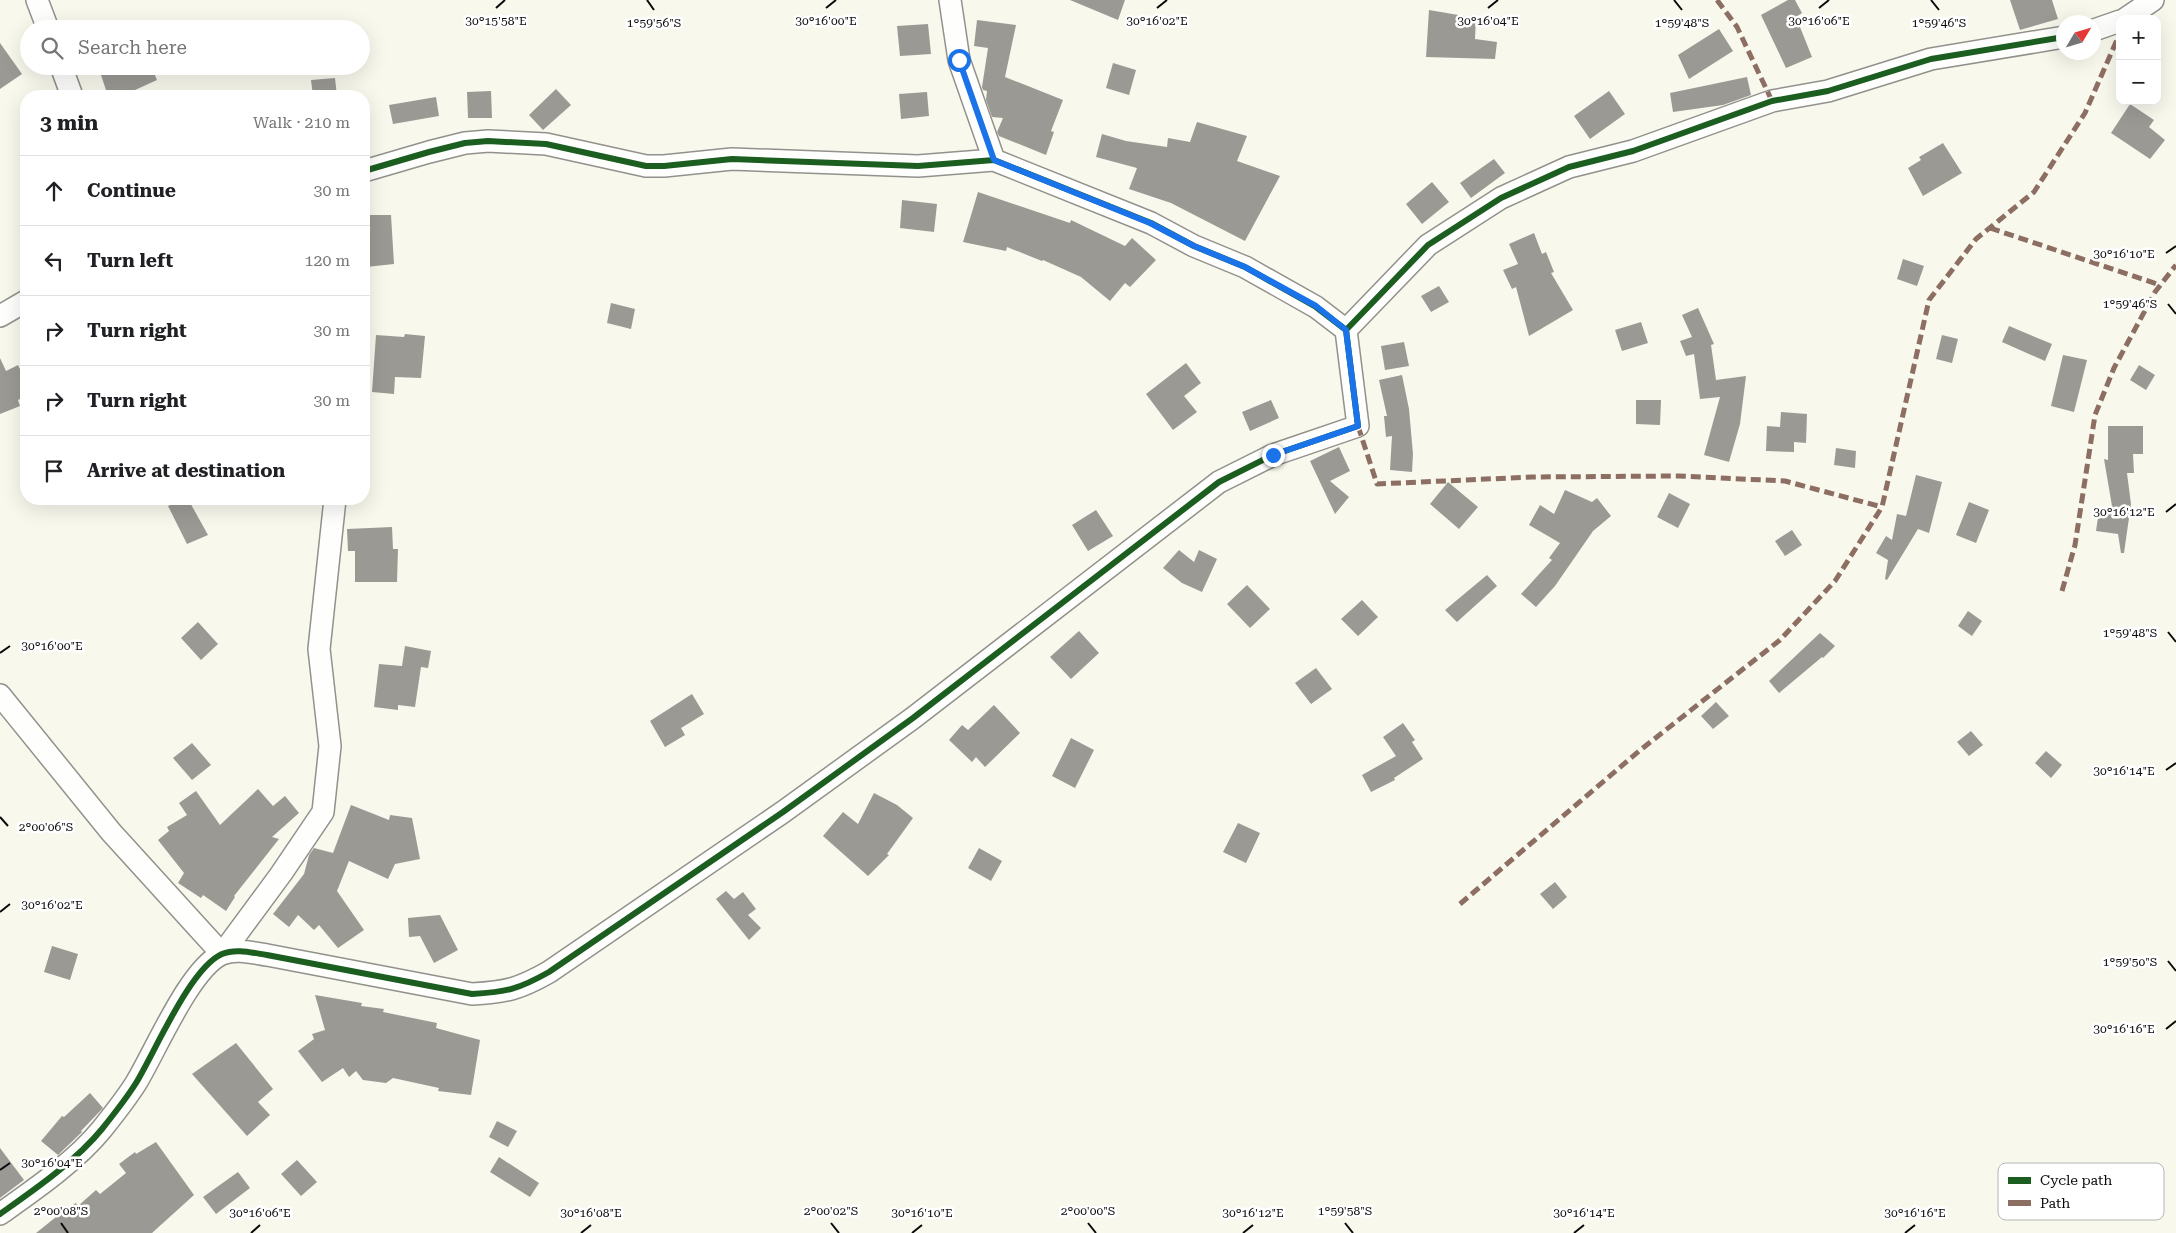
<!DOCTYPE html>
<html lang="en">
<head>
<meta charset="utf-8">
<style>
	:root { --surface:#fff; --page:#f6f6f6; --text:#202124; --muted:#757577; --line:#e0e0e0 }
	body { margin:0; font-family:"Roboto Serif",serif; background:var(--page); color:var(--text) }
	.controls { position:absolute; right:15px; top:15px; display:grid; overflow:hidden; border-radius:10px; box-shadow:0 5px 20px #0002 }
	.controls button { width:45px; height:45px; display:grid; place-items:center; padding:0; border:0; border-bottom:1px solid var(--line); background:var(--surface); color:var(--text); font:25px sans-serif }
	.compass { position:absolute; left:2056px; top:15px; width:45px; height:45px; border-radius:50%; background:var(--surface); box-shadow:0 5px 20px #0002; rotate:52deg }
	.stop { position:absolute; width:15px; height:15px; margin:-11px; border:4px solid #1a73e8; border-radius:50%; background:#fff }
	.stop.end { background:#1a73e8; border-color:#fff; box-shadow:0 1px 5px #0008 }
	.list { margin:0; padding:0; list-style:none }
	h2 { display:flex; justify-content:space-between; align-items:center; height:65px; margin:0; padding:0 20px; font-size:21px }
	h2 small { font-size:16px; font-weight:400; color:var(--muted) }
	.list li { display:grid; grid-template-columns:32px 1fr auto; gap:15px; align-items:center; box-sizing:border-box; height:70px; padding:0 20px; border-top:1px solid var(--line) }
	.list b { display:block; font-size:19px; white-space:nowrap }
	.list em { font-size:16px; font-style:normal; color:var(--muted) }
	.icon { flex:none; width:28px; height:28px; fill:none; stroke:currentColor; stroke-width:2; stroke-linecap:round; stroke-linejoin:round }
	.map { position:relative; flex:none; width:2176px; height:1233px; overflow:hidden }
	.search { position:absolute; background:var(--surface); box-shadow:0 5px 20px #0002; left:20px; top:20px; width:350px; height:55px; display:flex; align-items:center; gap:12px; box-sizing:border-box; padding:0 18px; border-radius:28px; color:var(--muted); font-size:19px }
	.panel { position:absolute; background:var(--surface); box-shadow:0 5px 20px #0002; left:20px; top:90px; width:350px; height:415px; border-radius:20px }
	.map>svg:first-child { display:block }
	.building { fill:#9b9994 }
	.lines { fill:none; stroke-linecap:round; stroke-linejoin:round }
	.minor-casing { stroke:#92918c; stroke-width:24 }
	.minor { stroke:#fefefc; stroke-width:21 }
	.quiet { stroke:#8d6e63; stroke-width:5; stroke-dasharray:10 5; stroke-linecap:butt }
	.cycleway-casing { stroke:#fff; stroke-width:9 }
	.cycleway { stroke:#1b5e20; stroke-width:6 }
	.route { stroke:#1a73e8; stroke-width:6 }
	.ticks { fill:none; stroke:#0a0a0a; stroke-width:2 }
	.key { fill:#fff; stroke:#b6b6b6; stroke-width:1 }
	.key-label { font-size:14px; fill:#0a0a0a }
	.ticks-label { font-size:12px; text-anchor:middle; fill:#0a0a0a; stroke:#fff; stroke-width:5; stroke-linejoin:round; paint-order:stroke }
</style>
</head>
<body>
<div class="map">
<svg width="2176" height="1233" viewBox="0 0 2176 1233">
	<rect width="100%" height="100%" fill="#f9f8ed"/>
	<!-- building -->
	<path class="building" d="M1070,0H1125L1118,20Z
		M1788,0H1795L1802,13L1796,17L1812,57L1786,68L1761,15Z
		M2010,0H2052L2058,19L2020,30Z
		M1429,10L1476,18L1475,39L1497,42L1495,59L1426,57Z
		M977,20L1016,25L1005,77L1063,100L1051,131L1054,132L1046,155L999,136L997,132L1003,118L992,117L986,100L987,91L983,90L982,87L988,48L974,46Z
		M928,24L931,54L900,56L897,26Z
		M1719,29L1733,51L1689,79L1678,55Z
		M0,43L22,74L0,89Z
		M1113,63L1136,70L1129,95L1106,88Z
		M98,66H151L157,80L122,96H108Z
		M1747,77L1751,95L1723,105L1673,112L1670,93Z
		M335,78L337,96H313L311,80Z
		M556,89L571,105L543,130L529,115Z
		M491,91L492,118H468L467,92Z
		M1609,91L1625,114L1590,139L1574,116Z
		M927,92L929,116L901,119L899,94Z
		M436,97L439,116L393,124L389,105Z
		M2130,104L2154,120L2149,127L2165,140L2150,159L2111,133Z
		M1197,122L1247,136L1237,161L1280,176L1245,241L1171,203L1129,189L1137,168L1096,157L1102,134L1126,141L1167,147L1168,138L1190,142Z
		M1943,143L1962,173L1923,196L1908,168L1921,160L1919,157Z
		M1494,159L1505,173L1471,198L1460,183Z
		M1432,182L1449,202L1422,224L1406,204Z
		M978,192L1070,223L1071,220L1125,246L1132,238L1156,260L1130,287L1125,283L1110,301L1081,277L1043,260L1042,261L1007,247L1006,251L963,242Z
		M902,200L937,204L934,232L900,228Z
		M364,215H391L394,264L366,267Z
		M1534,233L1542,254L1546,252L1554,272L1551,273L1573,310L1529,336L1516,287L1512,289L1503,270L1518,264L1509,244Z
		M1903,259L1924,266L1917,286L1897,279Z
		M1439,286L1449,302L1431,312L1421,296Z
		M611,303L635,309L631,329L607,323Z
		M1698,308L1714,344L1711,345L1716,380L1746,376L1740,424L1729,462L1704,455L1720,397L1700,399L1694,354L1686,356L1680,341L1692,337L1682,315Z
		M1641,322L1648,343L1622,351L1615,330Z
		M2009,326L2052,344L2045,361L2002,342Z
		M405,334L425,336L421,378L395,377L394,394L372,392L376,335L404,337Z
		M1942,335L1958,339L1952,363L1936,359Z
		M1404,342L1409,366L1385,370L1381,346Z
		M2063,355L2087,360L2074,412L2051,406Z
		M0,358L6,371L18,365L26,381V396L18,400L20,406L0,414Z
		M1186,363L1201,383L1184,396L1197,412L1173,430L1146,394Z
		M2139,365L2155,375L2146,390L2130,380Z
		M1402,375L1409,409L1413,454L1412,472L1390,470L1392,436L1386,437L1384,416H1387L1379,380Z
		M1271,400L1279,418L1250,431L1242,412Z
		M1636,400H1661L1660,425L1636,424Z
		M1781,412L1807,414L1806,443L1794,442V452L1766,451L1767,426L1780,427Z
		M2108,426H2143V454H2133L2134,473H2127L2131,504L2124,553H2121L2118,534L2096,531L2099,510L2113,512L2104,459L2108,460Z
		M1339,447L1350,471L1330,481L1349,497L1335,514L1310,461Z
		M1836,448L1856,451L1855,468L1834,465Z
		M1916,475L1942,482L1929,533L1918,529L1887,580L1885,579L1888,560L1876,553L1886,536L1892,540L1897,514L1906,516Z
		M1448,482L1478,507L1459,529L1430,504Z
		M1565,490L1592,502L1597,498L1611,516L1593,531L1555,586L1536,607L1521,594L1552,560L1549,558L1560,543L1529,525L1540,505L1554,514Z
		M1669,493L1690,504L1678,528L1657,517Z
		M182,499H188L208,535L187,544L168,506Z
		M1969,502L1989,510L1976,543L1956,535Z
		M1096,510L1113,536L1088,551L1072,525Z
		M392,527L393,549H398L397,582H355V551H348L347,529Z
		M1792,530L1802,545L1785,556L1775,541Z
		M1179,550L1194,562L1199,550L1217,559L1202,592L1182,583L1163,568Z
		M1487,575L1497,586L1457,622L1445,610Z
		M1247,585L1270,609L1250,628L1227,604Z
		M1362,600L1378,617L1358,636L1341,619Z
		M1968,611L1982,621L1972,636L1958,626Z
		M198,622L218,644L201,660L181,638Z
		M1079,631L1099,653L1071,679L1050,657Z
		M1820,633L1835,646L1823,658L1822,657L1779,693L1769,681Z
		M405,646L431,651L428,668L421,667L415,707L398,705V710L374,707L379,664L402,666Z
		M1316,668L1332,689L1311,704L1295,683Z
		M692,694L704,714L681,728L685,735L665,747L650,721Z
		M1716,702L1729,716L1713,729L1701,716Z
		M994,705L1020,733L985,767L976,757L972,762L949,740L962,725L968,730Z
		M1403,723L1415,740L1412,742L1423,759L1394,778L1395,780L1371,792L1362,775L1396,756L1383,737Z
		M1971,731L1983,745L1969,756L1957,742Z
		M1071,738L1094,750L1075,788L1052,776Z
		M192,743L211,765L192,780L173,758Z
		M2046,751L2062,765L2051,778L2035,763Z
		M258,789L273,806L285,796L299,813L272,837L279,839L234,896L235,897L226,911L203,895L201,898L178,883L184,873L158,840L169,831L167,827L187,815L179,803L196,791L220,825Z
		M874,793L897,805L913,818L887,854L889,855L868,876L823,836L843,812L858,824Z
		M351,805L389,820L390,815L412,818L420,859L395,864L388,879L349,861L337,891L364,930L338,948L319,925L314,930L298,915L289,927L273,914L304,874L309,855L314,848L333,853Z
		M1238,823L1260,833L1246,863L1223,852Z
		M979,848L1002,861L991,881L968,868Z
		M1555,882L1567,897L1553,909L1540,894Z
		M726,891L734,899L743,892L756,909L748,915L761,928L749,940L716,899Z
		M440,915L458,950L434,963L420,936L409,937L408,918Z
		M52,946L78,954L70,980L44,972Z
		M315,995L362,1003L361,1006L384,1009L383,1012L437,1023L436,1028L480,1040L471,1095L438,1091L439,1088L393,1078L386,1083L363,1080L356,1071L349,1077L343,1068L322,1082L298,1051L314,1039L312,1034L325,1030Z
		M236,1043L273,1089L258,1102L270,1115L247,1136L192,1074Z
		M90,1093L103,1108L81,1131L82,1132L58,1155L41,1141L62,1116L64,1117Z
		M497,1121L517,1131L508,1147L489,1137Z
		M156,1142L194,1195L152,1233H36L66,1209L76,1203L78,1206L96,1190L100,1194L126,1173L119,1164L135,1152L136,1154Z
		M0,1148L24,1180L0,1198Z
		M499,1157L539,1183L530,1197L490,1172Z
		M297,1160L317,1182L301,1196L281,1174Z
		M238,1172L250,1188L216,1214L203,1197Z"/>
	<g class="lines">
		<!-- minor casing -->
		<g class="minor-casing">
			<path id="minor" d="M37,0L48,29
				M950,0L959,60L994,160
				M2125,19L2153,0
				M2094,30L2120,21
				M61,66L72,96
				M364,171L429,152L465,143L488,141L546,144L646,166H664L732,159L918,166L994,160L1151,223L1194,246L1245,267L1316,307L1346,330L1428,245L1501,198L1569,167L1633,151L1772,101L1828,91L1931,59L2064,37
				M0,316L26,301
				M0,695L111,832L222,954L281,874L323,812L330,746L319,649L335,499
				M0,1214C34,1190 76,1161 102,1129C114,1114 126,1099 136,1083C155,1052 190,968 222,954C236,948 253,953 267,955L472,994C507,992 519,989 549,972L783,812L913,718L1219,482L1273,455L1358,426L1346,330"/>
		</g>
		<!-- minor -->
		<use href="#minor" class="minor"/>
		<!-- quiet -->
		<path class="quiet" d="M1717,0L1737,27L1772,101
			M2126,19V18
			M1990,228L2160,285
			M1358,426L1377,484L1532,477L1678,476L1785,481L1882,507
			M2062,591L2075,545L2095,415L2114,368L2155,292L2176,265
			M1460,904L1639,751L1780,640L1835,581L1882,507L1929,300L1976,239L2034,192L2085,113L2120,33"/>
		<!-- cycleway casing -->
		<g class="cycleway-casing">
			<path id="cycleway" d="M364,171L429,152L465,143L488,141L546,144L646,166H664L732,159L918,166L994,160L1151,223L1194,246L1245,267L1316,307L1346,330L1428,245L1501,198L1569,167L1633,151L1772,101L1828,91L1931,59L2064,37
				M0,1214C34,1190 76,1161 102,1129C114,1114 126,1099 136,1083C155,1052 190,968 222,954C236,948 253,953 267,955L472,994C507,992 519,989 549,972L783,812L913,718L1219,482L1273,455L1358,426L1346,330"/>
		</g>
		<!-- cycleway -->
		<use href="#cycleway" class="cycleway"/>
	</g>
	<g class="lines">
		<!-- route -->
		<path class="route" d="M959,60L994,160L1150,223L1194,246L1245,267L1316,306L1346,330L1358,426L1273,455"/>
	</g>
	<!-- ticks -->
	<path class="ticks" d="M647,0L654,10M1674,0L1682,10M1931,0L1939,10M496,8L505,0M826,8L836,0M1157,8L1167,0M1488,8L1498,0M1819,8L1829,0M2166,253L2176,246M2168,304L2176,314M2166,512L2176,504M2168,632L2176,642M0,653L10,646M2166,770L2176,763M0,817L8,826M0,912L10,904M2168,961L2176,971M2166,1029L2176,1021M0,1170L10,1163M61,1223L68,1233M831,1223L839,1233M1088,1223L1096,1233M1345,1223L1353,1233M251,1233L260,1225M581,1233L591,1225M912,1233L922,1225M1243,1233L1253,1225M1574,1233L1584,1225M1905,1233L1915,1225"/>
	<!-- legend -->
	<rect x="1998" y="1163" width="166" height="57" rx="8" class="key"/>
	<rect x="2008" y="1177" width="23" height="7" fill="#1b5e20"/>
	<rect x="2008" y="1200" width="23" height="6" fill="#8d6e63"/>
	<g class="key-label">
		<text x="2040" y="1185">Cycle path</text>
		<text x="2040" y="1208">Path</text>
	</g>
	<g class="ticks-label">
		<text x="496" y="25">30°15'58"E</text>
		<text x="826" y="25">30°16'00"E</text>
		<text x="1157" y="25">30°16'02"E</text>
		<text x="1488" y="25">30°16'04"E</text>
		<text x="1819" y="25">30°16'06"E</text>
		<text x="1682" y="27">1°59'48"S</text>
		<text x="654" y="27">1°59'56"S</text>
		<text x="1939" y="27">1°59'46"S</text>
		<text x="2124" y="258">30°16'10"E</text>
		<text x="2130" y="308">1°59'46"S</text>
		<text x="2124" y="516">30°16'12"E</text>
		<text x="2130" y="637">1°59'48"S</text>
		<text x="52" y="650">30°16'00"E</text>
		<text x="2124" y="775">30°16'14"E</text>
		<text x="46" y="831">2°00'06"S</text>
		<text x="52" y="909">30°16'02"E</text>
		<text x="2130" y="966">1°59'50"S</text>
		<text x="2124" y="1033">30°16'16"E</text>
		<text x="52" y="1167">30°16'04"E</text>
		<text x="61" y="1215">2°00'08"S</text>
		<text x="831" y="1215">2°00'02"S</text>
		<text x="1088" y="1215">2°00'00"S</text>
		<text x="1345" y="1215">1°59'58"S</text>
		<text x="260" y="1217">30°16'06"E</text>
		<text x="591" y="1217">30°16'08"E</text>
		<text x="922" y="1217">30°16'10"E</text>
		<text x="1253" y="1217">30°16'12"E</text>
		<text x="1584" y="1217">30°16'14"E</text>
		<text x="1915" y="1217">30°16'16"E</text>
	</g>
</svg>
<div class="controls">
<button>+</button>
<button>−</button>
</div>
<svg class="compass" viewBox="-18 -18 36 36"><path d="M0-13l5 13h-10z" fill="#e53935"/><path d="M0 13l5-13h-10z" fill="#757577"/></svg>
<div class="stop" style="left:959px;top:60px"></div>
<div class="stop end" style="left:1273px;top:455px"></div>
<div class="search"><svg class="icon" aria-label="search" viewBox="0 0 24 24"><circle cx="10" cy="10" r="6"/><path d="M15 15l6 6"/></svg>Search here</div>
<section class="panel">
<h2>3 min<small>Walk · 210 m</small></h2>
<ul class="list">
<li><svg class="icon" aria-label="ahead" viewBox="0 0 24 24"><path d="M12 20V5M6 11l6-6 6 6"/></svg><div><b>Continue</b></div><em>30 m</em></li>
<li><svg class="icon" aria-label="left" viewBox="0 0 24 24"><path d="M17 20v-9H6M10 6l-5 5 5 5"/></svg><div><b>Turn left</b></div><em>120 m</em></li>
<li><svg class="icon" aria-label="right" viewBox="0 0 24 24"><path d="M7 20v-9h11M14 6l5 5-5 5"/></svg><div><b>Turn right</b></div><em>30 m</em></li>
<li><svg class="icon" aria-label="right" viewBox="0 0 24 24"><path d="M7 20v-9h11M14 6l5 5-5 5"/></svg><div><b>Turn right</b></div><em>30 m</em></li>
<li><svg class="icon" aria-label="arrive" viewBox="0 0 24 24"><path d="M6 21V4h12l-3 4 3 4H6"/></svg><div><b>Arrive at destination</b></div></li>
</ul>
</section>
</div>
</body>
</html>
